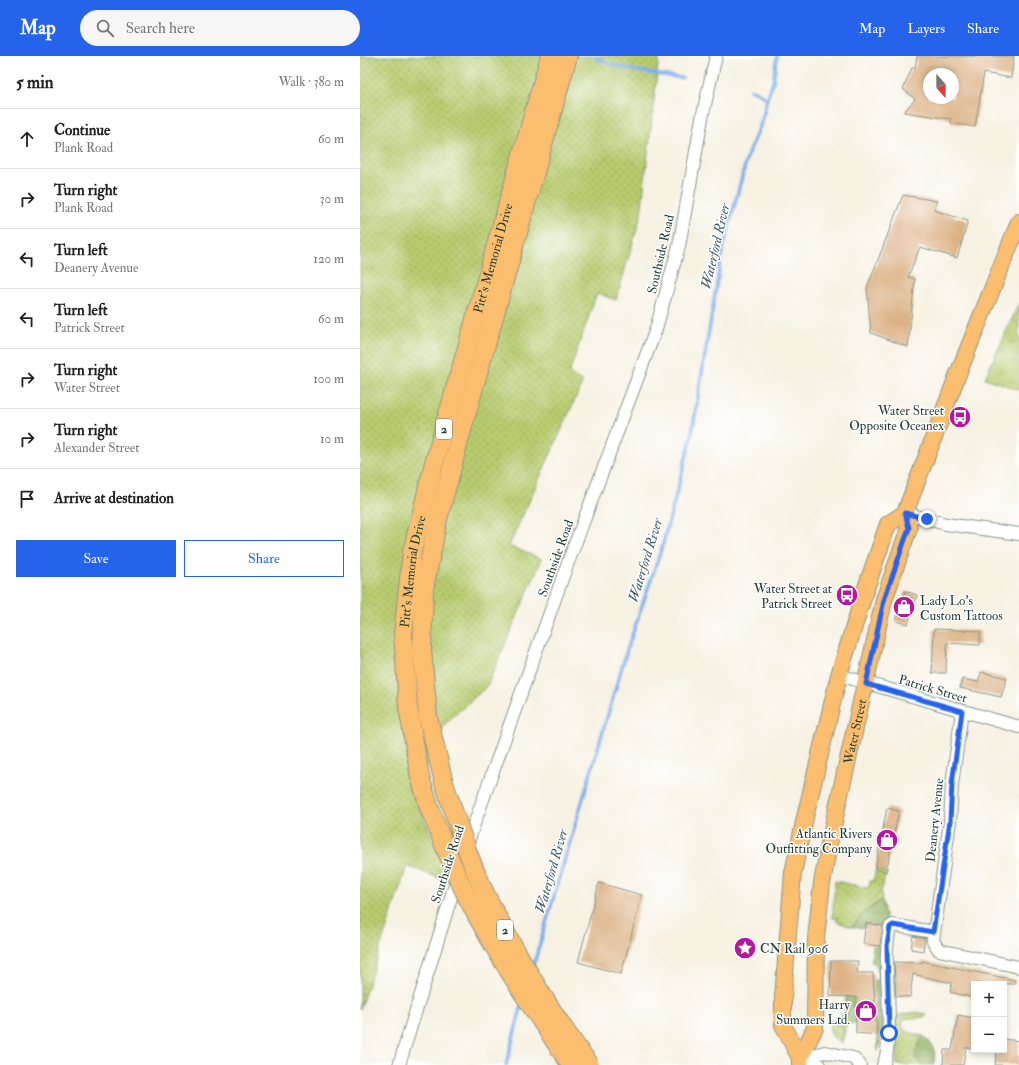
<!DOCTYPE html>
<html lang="en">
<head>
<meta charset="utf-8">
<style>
	:root { --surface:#fff; --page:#f6f6f6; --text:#222; --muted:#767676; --line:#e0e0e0; --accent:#2563eb }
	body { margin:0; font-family:"IM FELL Double Pica",serif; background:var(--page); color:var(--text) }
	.controls { position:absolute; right:12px; bottom:12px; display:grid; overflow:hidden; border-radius:0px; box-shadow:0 2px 6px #0003 }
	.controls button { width:36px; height:36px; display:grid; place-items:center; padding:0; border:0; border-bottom:1px solid var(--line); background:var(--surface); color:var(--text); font:20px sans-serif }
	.compass { position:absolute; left:563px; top:12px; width:36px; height:36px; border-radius:50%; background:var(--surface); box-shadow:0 2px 6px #0003; rotate:159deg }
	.stop { position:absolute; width:12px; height:12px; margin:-9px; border:3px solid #2563eb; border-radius:50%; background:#fff }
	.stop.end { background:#2563eb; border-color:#fff; box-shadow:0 1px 4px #0008 }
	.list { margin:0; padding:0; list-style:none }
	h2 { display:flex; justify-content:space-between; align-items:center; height:52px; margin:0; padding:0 16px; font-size:17px }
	h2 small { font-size:13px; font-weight:400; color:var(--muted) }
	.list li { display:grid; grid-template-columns:26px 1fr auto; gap:12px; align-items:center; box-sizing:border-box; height:60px; padding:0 16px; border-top:1px solid var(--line) }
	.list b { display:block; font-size:15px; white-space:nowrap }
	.list p { margin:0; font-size:13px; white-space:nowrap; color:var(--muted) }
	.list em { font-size:13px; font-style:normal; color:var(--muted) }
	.actions { display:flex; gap:8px; padding:12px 16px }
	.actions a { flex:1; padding:9px 0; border:1px solid var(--accent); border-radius:0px; text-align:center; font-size:14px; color:var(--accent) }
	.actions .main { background:var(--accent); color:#fff }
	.icon { flex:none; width:22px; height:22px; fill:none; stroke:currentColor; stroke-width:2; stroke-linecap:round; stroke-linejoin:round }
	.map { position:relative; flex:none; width:659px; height:1009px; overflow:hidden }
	header { display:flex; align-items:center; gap:24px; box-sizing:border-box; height:56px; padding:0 20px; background:var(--accent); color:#fff }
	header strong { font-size:19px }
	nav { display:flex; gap:22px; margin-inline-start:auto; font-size:14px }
	.search { width:280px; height:36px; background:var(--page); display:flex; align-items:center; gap:10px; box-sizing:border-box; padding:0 14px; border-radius:22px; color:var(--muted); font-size:15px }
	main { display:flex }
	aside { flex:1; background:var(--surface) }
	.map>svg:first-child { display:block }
	.grass { fill:url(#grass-dots); stroke:#6b8451 }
	.forest { fill:url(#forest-crowns); stroke:#58764a }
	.park { fill:url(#park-tufts); stroke:#6b8451 }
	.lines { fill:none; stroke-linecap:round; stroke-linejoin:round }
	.stream { stroke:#7eafea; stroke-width:3.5 }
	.building { fill:#dcb285; fill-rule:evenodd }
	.minor-casing { stroke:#8a978b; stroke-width:14 }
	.major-casing { stroke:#8a978b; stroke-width:18 }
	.highway-casing { stroke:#8a978b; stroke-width:20 }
	.minor { stroke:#fff; stroke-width:12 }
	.major { stroke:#fbbd6e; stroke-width:16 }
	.highway { stroke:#fbbd6e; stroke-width:18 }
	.highway-bridge-casing { stroke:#8a978b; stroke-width:20; stroke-linecap:butt }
	.highway-bridge { stroke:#fbbd6e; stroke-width:18 }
	.route { stroke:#2563eb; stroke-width:5 }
	.labels { text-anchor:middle; stroke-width:3; stroke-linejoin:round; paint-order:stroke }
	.shield { fill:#fff; stroke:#627771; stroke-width:1 }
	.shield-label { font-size:12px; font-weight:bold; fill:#1f3d34 }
	.street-label { font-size:13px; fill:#1f3d34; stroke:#fff }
	.poi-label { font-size:13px; fill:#1f3d34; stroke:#fff; text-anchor:end }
	.water-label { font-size:14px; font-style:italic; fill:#3c5f6b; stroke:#fff }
</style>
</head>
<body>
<header>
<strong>Map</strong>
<div class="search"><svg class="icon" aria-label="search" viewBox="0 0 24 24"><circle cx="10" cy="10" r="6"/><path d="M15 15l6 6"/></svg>Search here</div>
<nav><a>Map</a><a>Layers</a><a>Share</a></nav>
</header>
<main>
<aside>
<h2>5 min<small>Walk · 380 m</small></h2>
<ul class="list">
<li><svg class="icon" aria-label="ahead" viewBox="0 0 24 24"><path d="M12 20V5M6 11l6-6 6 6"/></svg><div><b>Continue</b><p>Plank Road</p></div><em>60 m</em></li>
<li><svg class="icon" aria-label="right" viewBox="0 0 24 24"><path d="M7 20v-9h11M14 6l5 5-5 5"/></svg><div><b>Turn right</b><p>Plank Road</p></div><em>30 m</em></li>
<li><svg class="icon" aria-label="left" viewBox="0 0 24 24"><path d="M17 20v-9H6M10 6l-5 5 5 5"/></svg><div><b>Turn left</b><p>Deanery Avenue</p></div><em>120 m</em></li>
<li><svg class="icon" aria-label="left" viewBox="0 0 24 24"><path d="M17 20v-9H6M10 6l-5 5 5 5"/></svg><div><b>Turn left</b><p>Patrick Street</p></div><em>60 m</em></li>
<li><svg class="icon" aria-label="right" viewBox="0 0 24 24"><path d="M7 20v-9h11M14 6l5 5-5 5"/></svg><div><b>Turn right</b><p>Water Street</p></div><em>100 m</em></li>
<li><svg class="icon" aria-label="right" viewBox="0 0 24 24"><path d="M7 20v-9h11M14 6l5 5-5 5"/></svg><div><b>Turn right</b><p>Alexander Street</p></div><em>10 m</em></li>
<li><svg class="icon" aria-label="arrive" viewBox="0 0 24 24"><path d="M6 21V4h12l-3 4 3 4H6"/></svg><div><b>Arrive at destination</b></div></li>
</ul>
<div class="actions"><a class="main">Save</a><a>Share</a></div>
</aside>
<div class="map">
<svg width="659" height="1009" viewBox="0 0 659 1009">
	<defs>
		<pattern id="grass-dots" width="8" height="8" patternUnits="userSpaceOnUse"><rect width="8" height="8" fill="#b7cb6e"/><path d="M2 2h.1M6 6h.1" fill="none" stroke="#94a65b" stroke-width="1.8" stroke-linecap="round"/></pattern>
		<pattern id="forest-crowns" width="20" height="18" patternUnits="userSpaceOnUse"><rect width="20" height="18" fill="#91af61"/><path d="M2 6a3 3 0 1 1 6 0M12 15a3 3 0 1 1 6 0" fill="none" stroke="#769051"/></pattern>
		<pattern id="park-tufts" width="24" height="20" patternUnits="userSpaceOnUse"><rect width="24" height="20" fill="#b7cb6e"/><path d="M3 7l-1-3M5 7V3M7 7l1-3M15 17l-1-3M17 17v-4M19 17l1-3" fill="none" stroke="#94a65b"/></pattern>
	</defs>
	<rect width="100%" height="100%" fill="#fff"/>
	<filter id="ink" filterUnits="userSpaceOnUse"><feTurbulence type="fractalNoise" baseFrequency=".025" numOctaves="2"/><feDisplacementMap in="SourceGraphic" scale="8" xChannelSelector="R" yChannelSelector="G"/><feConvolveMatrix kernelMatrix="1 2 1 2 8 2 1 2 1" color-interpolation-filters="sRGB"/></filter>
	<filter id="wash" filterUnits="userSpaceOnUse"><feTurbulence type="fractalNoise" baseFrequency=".012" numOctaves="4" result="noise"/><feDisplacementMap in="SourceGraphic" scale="16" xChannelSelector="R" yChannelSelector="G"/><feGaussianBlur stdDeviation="0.9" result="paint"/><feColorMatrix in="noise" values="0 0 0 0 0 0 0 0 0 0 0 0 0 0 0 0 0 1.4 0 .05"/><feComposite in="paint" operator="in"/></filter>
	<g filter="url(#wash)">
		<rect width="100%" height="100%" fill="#f6f1e2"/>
		<!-- grass -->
		<path class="grass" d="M0,0H299L281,159L256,244L237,237L209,317L223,326L149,490L182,503L127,630L85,668L54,737L90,826L47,810L0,953Z
			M516,813L526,816L521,837L522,844L512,850L492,871L477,866V862H472L475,825L509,832L510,825H513Z
			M556,956L566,958L565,961L544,963L542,969L545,975L563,980L557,992L555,1001L562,1009H537L536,961L540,959Z"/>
		<!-- forest -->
		<path class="forest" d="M522,844L527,867L526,870L506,867L505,872L492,871L503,857Z
			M513,889L523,891V974L518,995L515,941H496V968L488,967L482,987L480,986L483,972L471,966L483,958L486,941H488L506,924H518L517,910L511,905Z
			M563,980C574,988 576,996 574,1009H562L555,1001L557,992Z"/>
		<!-- park -->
		<path class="park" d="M659,247V334L625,322Z
			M470,965L483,972L480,986C470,981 469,975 470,965Z"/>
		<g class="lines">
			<!-- stream -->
			<path class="stream" d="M235,2C263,14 292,18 322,22
				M391,34L396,35L407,43
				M173,911L267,594L302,491L331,383L362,196L388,98L402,65L407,43L413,26L417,0
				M146,1009L162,948"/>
		</g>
		<g id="blocks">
			<!-- building -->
			<path class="building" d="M557,0H654L651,22L624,17L615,71L591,67V63L544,56L555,43L543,33L552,12H555ZM569,18H593V42H569Z
				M543,139L577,145L574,154L608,165L597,202L560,191L548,221L555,223L548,291L511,277L507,232Z
				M545,535L557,539L548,568L536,565Z
				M574,573L620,575V589L587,587L586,617H572Z
				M621,616L647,622L641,641L600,632L602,623L618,626Z
				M527,752L539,755L526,816L515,813Z
				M239,827L282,839L261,918L218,906Z
				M506,867L523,870L520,890L503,888Z
				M553,880L565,882L563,895L551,893Z
				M471,905H498L497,917H513L517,979L496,977V941L470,940Z
				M562,905L655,924L654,928H614V942L590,936L592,927L553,918L550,941L536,940L534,906L562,907Z
				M598,959L614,962V993L606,991L603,1009H583L584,994H592Z
				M644,983L659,985V1009H635L637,994H644Z"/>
		</g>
	</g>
	<g filter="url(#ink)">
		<use href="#blocks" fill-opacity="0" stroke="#8a978b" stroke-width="1"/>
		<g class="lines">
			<!-- minor casing -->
			<g class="minor-casing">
				<path id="minor" d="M545,457L586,468L659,478
					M479,619L659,671
					M602,655L592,728L590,765L573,885L579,894L659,911
					M440,1002L465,996L493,1002L500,1009
					M440,1002L459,1009
					M39,1009L112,774L206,512L296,273L319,190L342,62L356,0
					M523,1009C527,1002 527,994 528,985C532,948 522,907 530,871L533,869L573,876"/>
			</g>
			<!-- major casing -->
			<g class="major-casing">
				<g id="major">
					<path d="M545,457L596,323L659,166"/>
					<path d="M440,1002L423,969V941L433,817L446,757L479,619L505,535L528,468L545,457"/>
					<path id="s1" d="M440,1009V1002L455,972L456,882L462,827L470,783L524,544L549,472L545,457"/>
				</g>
			</g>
			<!-- highway casing -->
			<g class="highway-casing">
				<g id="highway">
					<path d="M84,727L68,661L62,594L64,533L78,463L105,363L208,0"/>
					<path id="s2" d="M70,754L60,721L48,651L43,578L52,496L74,407L190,0"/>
				</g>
			</g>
			<!-- minor -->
			<use href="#minor" class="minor"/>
			<!-- major -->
			<use href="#major" class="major"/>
			<!-- highway -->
			<use href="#highway" class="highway"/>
			<!-- highway-bridge casing -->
			<g class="highway-bridge-casing">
				<path id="highway-bridge" d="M84,727C98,768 111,811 131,849C160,904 192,959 230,1009
					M70,754C82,783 93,813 107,841C137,900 174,955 211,1009"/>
			</g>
			<!-- highway-bridge -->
			<use href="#highway-bridge" class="highway-bridge"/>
		</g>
	</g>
	<g class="lines" filter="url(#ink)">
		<!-- route -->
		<path class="route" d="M529,977L527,890L530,871L533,869L573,876L590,765L592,728L602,655L506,628L524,544L549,472L545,457L567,463"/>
	</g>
	<!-- icons -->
	<defs>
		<g id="bus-disc" transform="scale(1.15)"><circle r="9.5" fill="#b5179e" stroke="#fff"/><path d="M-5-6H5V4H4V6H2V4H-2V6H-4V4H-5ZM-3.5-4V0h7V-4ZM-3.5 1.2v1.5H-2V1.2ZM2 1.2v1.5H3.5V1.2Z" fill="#fff"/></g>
		<g id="shop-disc" transform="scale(1.15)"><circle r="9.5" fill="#b5179e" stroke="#fff"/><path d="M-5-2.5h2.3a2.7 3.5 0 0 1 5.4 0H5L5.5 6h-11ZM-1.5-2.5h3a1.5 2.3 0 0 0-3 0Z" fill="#fff"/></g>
		<g id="sight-disc" transform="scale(1.15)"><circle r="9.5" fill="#b5179e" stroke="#fff"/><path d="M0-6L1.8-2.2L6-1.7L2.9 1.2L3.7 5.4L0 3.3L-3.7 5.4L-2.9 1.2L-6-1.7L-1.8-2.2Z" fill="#fff"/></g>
	</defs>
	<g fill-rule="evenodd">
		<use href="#bus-disc" x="600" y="361"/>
		<use href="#bus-disc" x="487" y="539"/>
		<use href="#shop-disc" x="544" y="551"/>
		<use href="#shop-disc" x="527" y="784"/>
		<use href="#sight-disc" x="385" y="892"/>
		<use href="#shop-disc" x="506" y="955"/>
	</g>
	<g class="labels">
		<!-- shield labels -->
		<g class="shield">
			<rect x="76" y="363" width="16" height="20" rx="3"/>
			<rect x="137" y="864" width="16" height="20" rx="3"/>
		</g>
		<g class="shield-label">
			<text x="84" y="377">2</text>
			<text x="145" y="878">2</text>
		</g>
		<!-- street labels -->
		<g class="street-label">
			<text transform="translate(300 198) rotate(-77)" y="5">Southside Road</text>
			<text dy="5" stroke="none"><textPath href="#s2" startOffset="566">Pitt's Memorial Drive</textPath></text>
			<text transform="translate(195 502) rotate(-70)" y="5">Southside Road</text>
			<text dy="5" stroke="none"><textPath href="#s2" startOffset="242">Pitt's Memorial Drive</textPath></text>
			<text transform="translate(573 632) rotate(16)" y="5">Patrick Street</text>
			<text dy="5" stroke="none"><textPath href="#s1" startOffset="341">Water Street</textPath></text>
			<text transform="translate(574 764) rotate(-84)" y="5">Deanery Avenue</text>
			<text transform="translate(87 808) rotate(-72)" y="5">Southside Road</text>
		</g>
		<!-- poi labels -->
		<g class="poi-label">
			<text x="584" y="359">Water Street<tspan x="584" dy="15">Opposite Oceanex</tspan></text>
			<text x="472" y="537">Water Street at<tspan x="472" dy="15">Patrick Street</tspan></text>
			<text x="560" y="549" text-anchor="start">Lady Lo's<tspan x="560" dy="15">Custom Tattoos</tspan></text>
			<text x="512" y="782">Atlantic Rivers<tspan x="512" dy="15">Outfitting Company</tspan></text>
			<text x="400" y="897" text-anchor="start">CN Rail 906</text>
			<text x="490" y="953">Harry<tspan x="490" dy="15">Summers Ltd.</tspan></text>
		</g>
		<!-- water labels -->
		<g class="water-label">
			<text transform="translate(355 190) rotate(-77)" y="5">Waterford River</text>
			<text transform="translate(285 504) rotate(-73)" y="5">Waterford River</text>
			<text transform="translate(191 815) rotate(-74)" y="5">Waterford River</text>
		</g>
	</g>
</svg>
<div class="controls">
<button>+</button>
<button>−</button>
</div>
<svg class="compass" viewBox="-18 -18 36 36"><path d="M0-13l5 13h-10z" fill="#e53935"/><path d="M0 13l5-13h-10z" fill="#767676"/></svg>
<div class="stop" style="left:529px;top:977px"></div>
<div class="stop end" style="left:567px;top:463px"></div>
</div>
</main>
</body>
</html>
